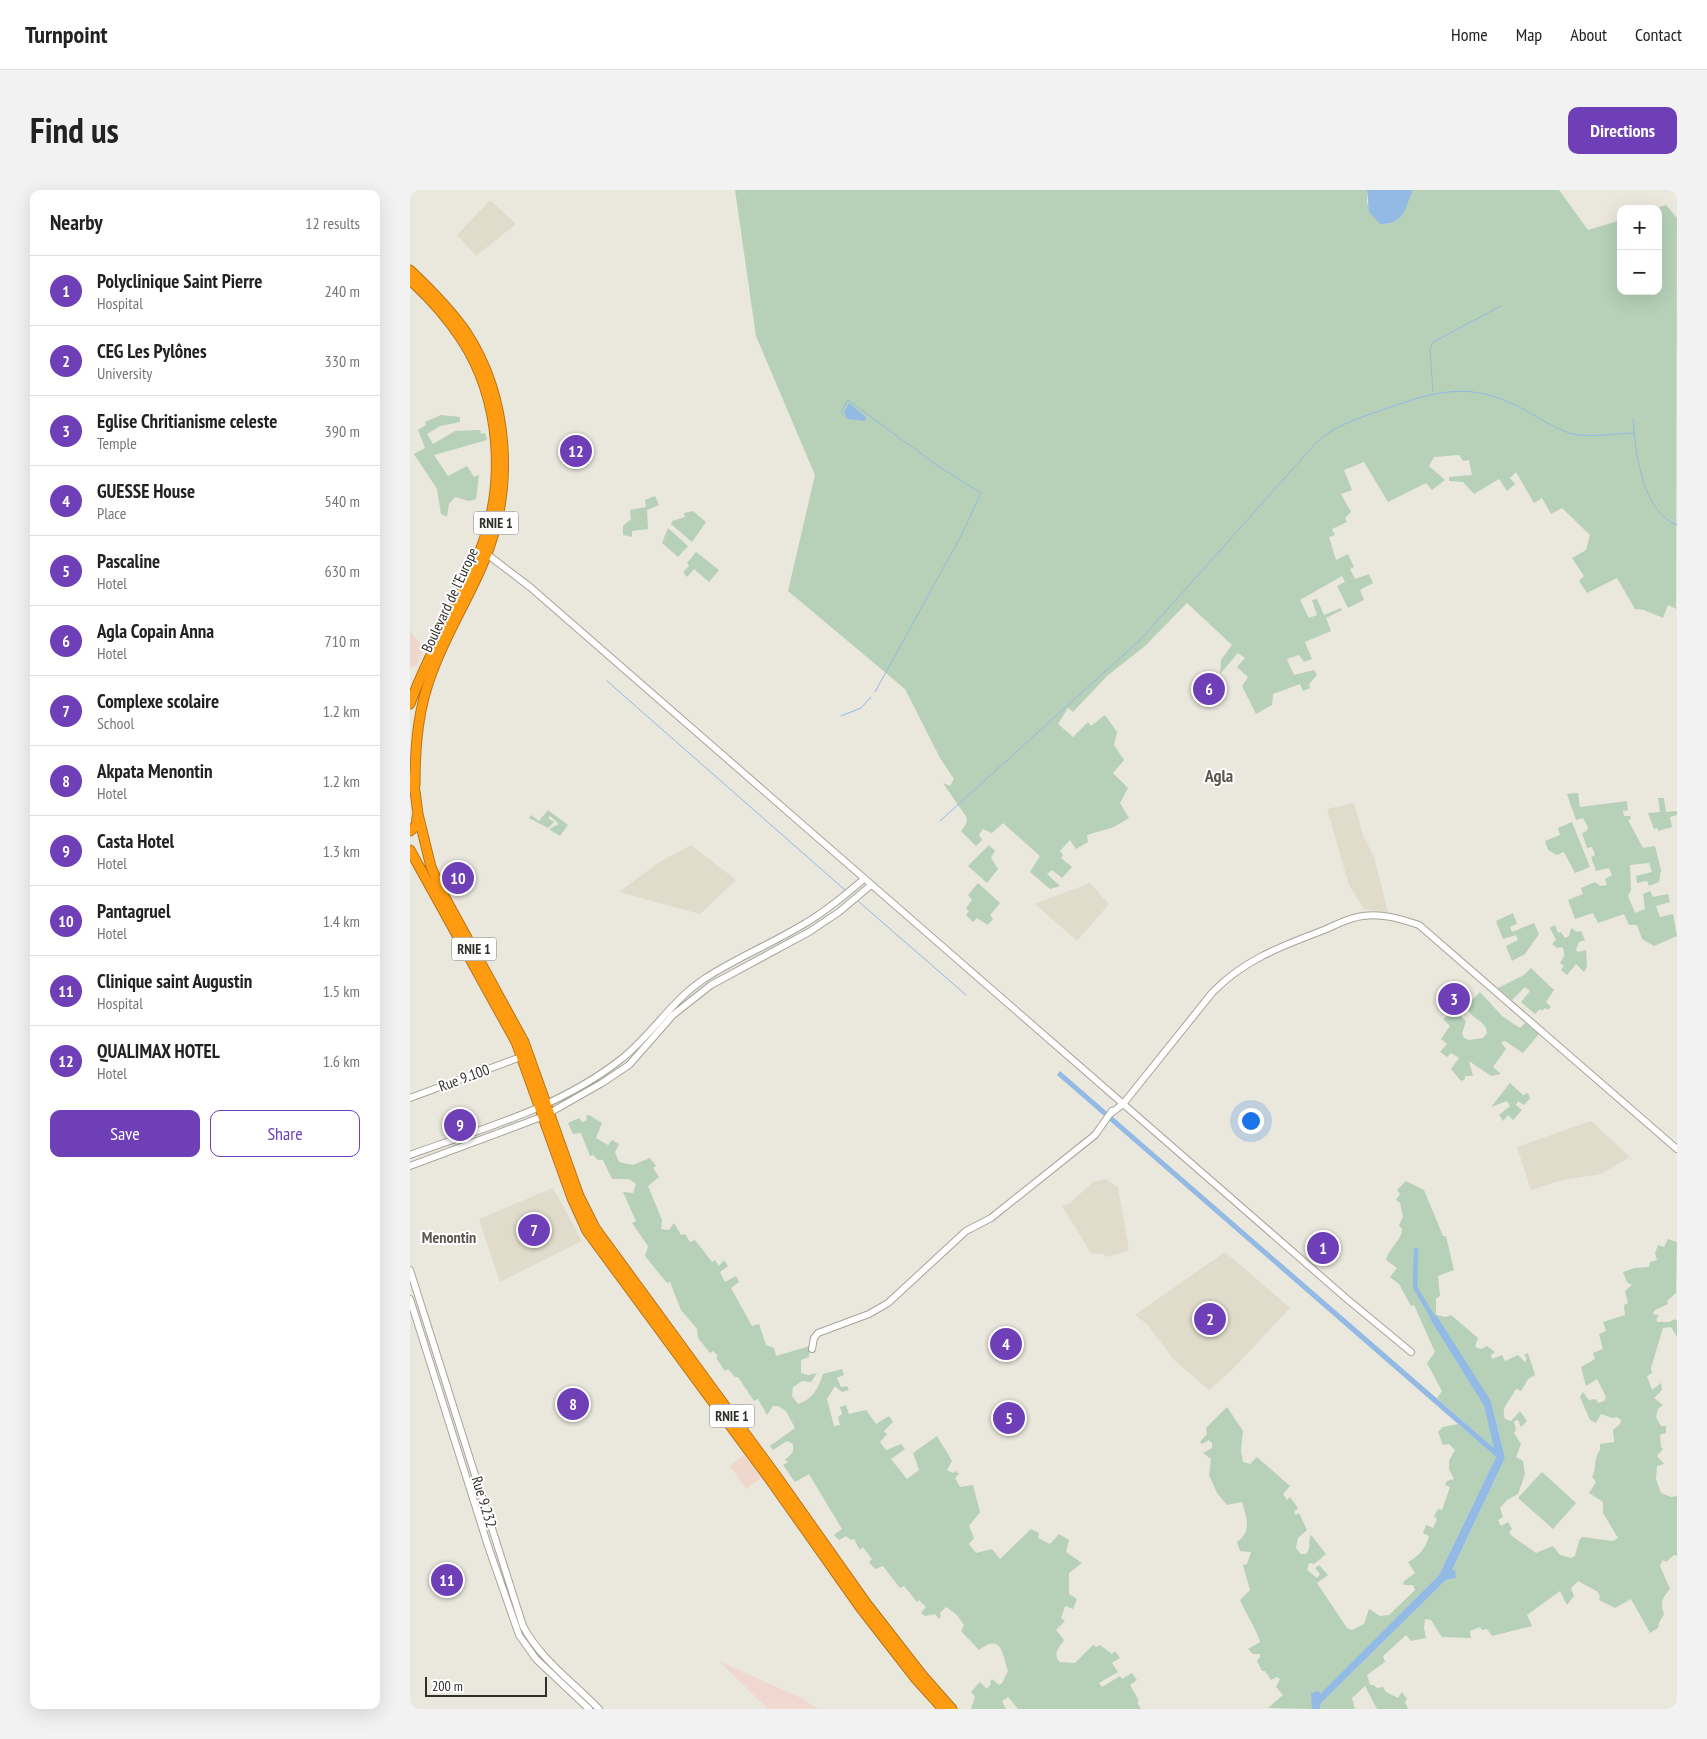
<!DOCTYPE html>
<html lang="en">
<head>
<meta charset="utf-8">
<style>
	:root { --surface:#fff; --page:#f2f2f2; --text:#222; --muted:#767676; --line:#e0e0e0; --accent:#6f3fb7 }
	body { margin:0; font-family:"PT Sans Narrow",sans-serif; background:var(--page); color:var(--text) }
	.controls { position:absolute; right:15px; top:15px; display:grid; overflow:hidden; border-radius:10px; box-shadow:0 5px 20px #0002 }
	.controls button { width:45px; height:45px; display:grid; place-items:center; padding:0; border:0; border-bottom:1px solid var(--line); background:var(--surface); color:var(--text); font:25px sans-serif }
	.scale { position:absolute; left:15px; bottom:12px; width:122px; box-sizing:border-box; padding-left:5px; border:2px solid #302f2b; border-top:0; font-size:14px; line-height:18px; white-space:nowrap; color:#302f2b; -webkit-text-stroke:4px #fff; paint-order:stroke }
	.you { position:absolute; left:840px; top:930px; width:18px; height:18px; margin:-12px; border:4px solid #fff; border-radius:50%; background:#1a73e8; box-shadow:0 0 0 8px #1a73e833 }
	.badge { display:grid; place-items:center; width:32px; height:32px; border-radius:50%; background:var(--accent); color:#fff; font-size:16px; font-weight:700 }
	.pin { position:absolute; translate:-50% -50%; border:2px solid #fff; box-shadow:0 1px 5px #0006 }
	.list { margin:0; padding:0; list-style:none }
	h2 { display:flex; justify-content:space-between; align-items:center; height:65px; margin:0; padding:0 20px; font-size:21px }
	h2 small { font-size:16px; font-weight:400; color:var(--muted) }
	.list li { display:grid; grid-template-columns:32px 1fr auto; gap:15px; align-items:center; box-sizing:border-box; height:70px; padding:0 20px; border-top:1px solid var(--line) }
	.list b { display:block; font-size:19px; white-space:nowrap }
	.list p { margin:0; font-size:16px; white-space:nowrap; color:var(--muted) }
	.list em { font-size:16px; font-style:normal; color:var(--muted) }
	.actions { display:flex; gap:10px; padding:15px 20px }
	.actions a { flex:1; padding:11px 0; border:1px solid var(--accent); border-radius:10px; text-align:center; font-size:18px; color:var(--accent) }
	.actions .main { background:var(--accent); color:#fff }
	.map { position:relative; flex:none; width:1267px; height:1519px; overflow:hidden; border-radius:10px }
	header { display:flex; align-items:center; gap:30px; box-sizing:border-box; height:70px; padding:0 25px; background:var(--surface); border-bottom:1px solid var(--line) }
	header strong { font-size:24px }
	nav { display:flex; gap:28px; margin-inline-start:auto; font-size:18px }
	.intro { display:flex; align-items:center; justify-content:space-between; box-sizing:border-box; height:120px; padding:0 30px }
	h1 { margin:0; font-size:35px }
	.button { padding:12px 22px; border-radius:10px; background:var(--accent); color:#fff; font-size:18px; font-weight:700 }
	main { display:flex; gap:30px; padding:0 30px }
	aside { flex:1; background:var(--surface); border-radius:10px; box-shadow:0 5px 20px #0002 }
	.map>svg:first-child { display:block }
	.commercial { fill:#f0d7ce }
	.built { fill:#e0dbca }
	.medical { fill:#f0d7cf }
	.green { fill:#b6d1b7 }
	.water { fill:#93bae4 }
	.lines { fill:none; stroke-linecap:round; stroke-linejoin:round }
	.stream { stroke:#93bae4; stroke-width:1 }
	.canal { stroke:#93bae4; stroke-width:4.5 }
	.minor-casing { stroke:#a6a49a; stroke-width:8 }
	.highway-casing { stroke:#b67519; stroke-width:11 }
	.minor { stroke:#fff; stroke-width:6 }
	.highway { stroke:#fe9b10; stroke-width:9 }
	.labels { text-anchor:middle; stroke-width:4; stroke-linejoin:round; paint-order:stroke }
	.shield { fill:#fff; stroke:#6e6d6b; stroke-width:1 }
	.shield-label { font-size:14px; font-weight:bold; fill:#302f2b }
	.street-label { font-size:15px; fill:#302f2b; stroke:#fff }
	.neighbourhood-label { font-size:16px; font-weight:bold; fill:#59564e; stroke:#fff }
	.quarter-label { font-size:18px; font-weight:bold; fill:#59564e; stroke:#fff }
</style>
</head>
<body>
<header>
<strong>Turnpoint</strong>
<nav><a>Home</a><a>Map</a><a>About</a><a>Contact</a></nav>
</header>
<div class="intro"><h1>Find us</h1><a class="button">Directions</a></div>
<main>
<aside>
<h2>Nearby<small>12 results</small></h2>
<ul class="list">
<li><span class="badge">1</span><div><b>Polyclinique Saint Pierre</b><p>Hospital</p></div><em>240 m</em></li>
<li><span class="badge">2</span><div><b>CEG Les Pylônes</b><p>University</p></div><em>330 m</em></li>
<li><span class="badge">3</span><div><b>Eglise Chritianisme celeste</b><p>Temple</p></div><em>390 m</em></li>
<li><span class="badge">4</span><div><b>GUESSE House</b><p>Place</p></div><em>540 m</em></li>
<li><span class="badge">5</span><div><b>Pascaline</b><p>Hotel</p></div><em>630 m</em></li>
<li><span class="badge">6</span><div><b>Agla Copain Anna</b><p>Hotel</p></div><em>710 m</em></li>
<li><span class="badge">7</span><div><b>Complexe scolaire</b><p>School</p></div><em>1.2 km</em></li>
<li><span class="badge">8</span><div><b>Akpata Menontin</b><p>Hotel</p></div><em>1.2 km</em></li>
<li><span class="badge">9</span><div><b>Casta Hotel</b><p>Hotel</p></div><em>1.3 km</em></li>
<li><span class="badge">10</span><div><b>Pantagruel</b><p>Hotel</p></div><em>1.4 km</em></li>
<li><span class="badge">11</span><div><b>Clinique saint Augustin</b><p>Hospital</p></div><em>1.5 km</em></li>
<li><span class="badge">12</span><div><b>QUALIMAX HOTEL</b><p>Hotel</p></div><em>1.6 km</em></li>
</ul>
<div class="actions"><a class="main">Save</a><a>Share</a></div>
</aside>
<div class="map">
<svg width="1267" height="1519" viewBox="0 0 1267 1519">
	<rect width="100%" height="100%" fill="#eae7dd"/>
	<!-- commercial -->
	<path class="commercial" d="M0,441L14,458L7,476L0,477Z
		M334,1265L351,1288L336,1299L320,1276Z"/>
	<!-- built -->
	<path class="built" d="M80,10L106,34L66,66L47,45Z
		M944,613L953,645L964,667L978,722L954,719L939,695L917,619Z
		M281,655L326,690L290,724L209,702L248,673Z
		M680,693L699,714L667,751L625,714Z
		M1181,931L1220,967L1191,984L1152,990L1121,1000L1107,957Z
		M696,989L708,997L719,1060L697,1067L693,1064L681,1063L652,1016L660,1013L683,992Z
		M143,998L172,1051L90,1092L69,1029Z
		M815,1062L880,1118L821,1181L799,1200L764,1170L737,1134L725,1125Z"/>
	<!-- medical -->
	<path class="medical" d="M309,1471L393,1509L408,1519H358Z"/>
	<!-- green -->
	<path class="green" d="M325,0H957V13L970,34C994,35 995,18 1003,0H1149L1178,40L1211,30V101H1248V19H1244L1256,15L1267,28L1266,419L1258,415L1253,428L1234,420L1225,419L1207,388L1177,403L1169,391L1174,386L1162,368L1176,360L1180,345L1152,318L1141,324L1132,308L1124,313L1106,282L1100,288L1105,294L1097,301L1089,289L1064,304L1053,292L1039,291V287L1062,285L1059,270L1053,271L1049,265L1024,267L1019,276L1035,290L1022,300L1016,293L978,312L954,272L934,280L942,300L931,304L941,322L935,328L937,332L922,339L925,345L919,347L926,370L938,364L944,377L940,379L945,389L959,384L963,393L950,400L954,410L938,418L927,396L935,392L932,386L890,410L899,428L907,425L902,410L907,409L914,425L931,418L932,420L916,428L921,441L895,452L902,469L894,472L889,465L877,469L884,485L904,480L907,485L899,494L900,498L893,501L890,494L863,504L862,515L846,524L832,496L838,487L827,477L835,468L828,463L810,484L811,470L822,455L777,413L735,456L697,486L663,522L658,518L648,534L663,547L678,532L681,536L695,525L707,542L704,555L714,570L703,583L718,598L710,613L719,628L704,637L677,645L678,652L666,659L660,650L650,661L653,665L651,668L662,677L652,688L642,680L637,684L650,696L640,699L620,682L630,666L593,633L582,643L573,639L569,645L572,650L566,656L551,641L556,634L557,628L533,593L540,596L544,589L530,568L495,499L378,401L405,285L346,146Z
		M31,225L50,227V232L30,236L17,244L23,254L45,241L70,240L71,244L75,243L77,250L24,265L38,286L57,276L64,287L69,285L66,309L59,311L45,307L39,314L37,327L31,324L27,299L4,264L15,258L8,240L16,235L15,232Z
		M245,306L249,315L237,320L238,339L222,341V347L213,345V336L221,329L220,320L236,317L235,310Z
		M283,321L296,332L282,352L261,334L262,331L275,327L274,323Z
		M258,338L278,356L268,367L252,353Z
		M286,362L309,380L299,392L284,379L277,387L273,382L279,376L277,373Z
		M1168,603L1170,617L1217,611L1218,620L1213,621L1214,626H1220L1221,629L1218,630L1233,658L1245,656L1251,680L1249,692L1239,696L1237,691L1227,693L1226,686L1242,682L1239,673L1220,675L1221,700L1218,706L1225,723L1235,719L1233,704L1240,701L1243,707L1258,704L1260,712L1246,716L1250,727L1263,724L1267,746L1244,756L1232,749L1227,735H1219L1214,724L1188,733L1183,723L1165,729L1158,710L1173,704L1171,698L1185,692L1190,696L1197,695L1195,689L1202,685L1199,678L1186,681L1181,667L1185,665L1182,657L1177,658L1172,643L1177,641L1178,637L1173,628L1166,630L1157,604Z
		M1248,608H1254L1256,622L1267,621V625L1260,627L1262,637L1248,641L1247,638L1244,639L1238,623L1250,622Z
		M138,620L158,635L150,646L139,639L149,634L140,626L138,628L144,632L138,638L119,628L121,625L129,631Z
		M1162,632L1180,677L1165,683L1154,662L1147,665L1138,660L1135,651L1150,645L1148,638Z
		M579,655L585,661L581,668L588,679L577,693L558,676Z
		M568,693L590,713L580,725L583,729L578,735L567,728L563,732L556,725L559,721L556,718L562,710L558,705Z
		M1103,723L1107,734L1100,737L1102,742L1124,733L1129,744L1115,764L1102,771L1096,756L1108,750L1106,745L1093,749L1086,731Z
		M1145,735L1148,743L1151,742L1155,748L1159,746L1161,738L1167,742L1171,741L1175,750L1169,752L1166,760L1168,762L1176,760L1177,777L1174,782L1166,774L1157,785L1151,780L1154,776L1150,773C1154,768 1156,763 1152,757L1147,758L1142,754L1146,750L1140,738Z
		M1121,778L1144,800L1136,812L1141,817L1138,820L1135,818L1132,821L1130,819L1125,824L1111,812L1120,801L1115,797L1102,810L1088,798L1114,785Z
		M1070,802L1092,826L1110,838L1115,833L1129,844L1113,863L1095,851L1091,852L1096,859L1083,877L1091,884L1081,886L1059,871L1063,886H1055V889L1051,891L1041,879L1049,868L1041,863L1037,867L1030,862L1037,854L1031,849L1040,836L1033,829L1041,823L1051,826L1056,831L1052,844L1054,848L1059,850L1073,848L1077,843C1076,830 1062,830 1058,819L1059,813Z
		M1100,893L1113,905L1118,903L1120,908L1114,915L1108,911L1106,915L1112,920L1103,930L1098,925L1093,931L1089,925L1100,916L1097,911L1081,917Z
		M179,925L192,933L186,948L198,955L202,950L209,954L205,962L209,972L223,975L240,968L246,976L243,978L249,987L238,996L252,1030L251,1039L259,1040L264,1033L271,1045L275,1044L280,1052L285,1050L302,1072L305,1070L309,1076L314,1070L318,1076L310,1082L315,1092L326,1086L329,1092L321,1098L342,1136L349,1134L356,1155L364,1158L366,1166L400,1156L399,1167L391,1170V1183L398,1185L407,1183L401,1192L392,1191L383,1197L382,1206L388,1214C402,1210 409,1197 413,1184L432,1179L434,1185L427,1188L431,1197L437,1196L439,1200L432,1202L425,1196L417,1209L424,1236L430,1235L428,1227L432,1224L430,1217L436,1215L439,1224L456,1220L466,1234L479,1226L483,1232L474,1241L477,1244L470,1252L476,1260L491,1254L495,1259L481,1269L497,1289L509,1280L503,1263L527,1246L542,1271L537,1280L543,1283L546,1281L549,1284L545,1288L550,1297L563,1295L570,1322L559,1336L564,1348L559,1354L566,1363L582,1359L590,1369L621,1339L629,1343L628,1348L640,1354L649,1344L659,1350L656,1362L672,1373L659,1383V1404L667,1409L663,1419L655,1416L651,1428L655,1431L646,1440L654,1450C649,1458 642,1464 650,1472L665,1473L683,1455L687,1457L690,1455L702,1464L705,1461L710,1468L702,1473L708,1482L689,1493L692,1497L710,1486L712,1489L722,1483L727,1490L720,1495L729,1511L727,1512L731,1519H608L598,1507L592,1511L596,1519H561L565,1507L561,1502L570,1492L577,1499L581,1494L580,1492L582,1489L589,1495L592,1493L598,1481C592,1463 592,1443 569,1460L551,1441L554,1435L546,1424L536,1417L530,1423L531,1426L529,1429L525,1424L515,1426L511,1423L516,1417L509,1410L507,1412L494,1396L490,1398L473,1376L465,1379L459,1372L462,1369L453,1357L450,1360L444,1349L441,1350L436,1346L429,1350L424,1345L432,1339L399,1284L385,1292L373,1275L378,1272L375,1270L383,1262V1254L377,1251L363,1260L360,1256L385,1238L376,1221L368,1216H363L357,1225L348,1209L344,1211L328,1187H325L318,1179L315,1181L306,1168L308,1166L303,1161L300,1163L288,1148L287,1139L271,1120L260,1092L257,1093L235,1066L238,1056L222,1033L226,1031L213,1002L223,1003L226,994L219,989H202L193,970H188L183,965L180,966L171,943L163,944L158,933L169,928L172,932L177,930L176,926Z
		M996,991L1014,1000L1033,1046H1036L1044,1080L1028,1086L1030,1106L1026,1109V1125L1036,1127L1041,1125L1068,1148L1065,1157L1071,1159L1077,1156L1085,1162L1081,1165L1082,1169L1092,1165L1095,1171L1108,1165L1115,1172L1117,1168L1114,1165L1118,1163L1125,1185L1118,1189L1111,1201L1107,1199L1105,1200C1101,1210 1090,1217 1095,1229L1101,1231L1110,1221L1117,1231L1111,1237L1108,1230L1104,1231L1106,1240L1104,1243L1111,1254L1106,1267L1113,1271L1115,1284L1108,1304L1097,1310L1090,1318L1093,1327L1088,1330L1091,1336L1098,1332L1102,1339L1099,1342L1102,1346L1126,1363L1143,1356L1150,1365L1161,1368L1165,1366L1169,1351L1172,1347L1203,1351L1208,1348L1193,1323V1312L1179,1303L1186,1292L1182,1287C1187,1279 1183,1268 1190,1260V1254L1204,1252L1203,1240L1210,1234L1211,1230L1207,1227L1202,1228L1191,1224L1186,1233L1180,1230L1170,1207L1173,1202L1179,1210L1186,1209L1188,1213L1194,1211L1196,1207L1187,1189L1176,1196L1171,1177L1185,1169L1183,1163L1193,1159L1189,1144L1196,1141L1193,1132L1215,1125L1214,1115L1218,1113L1215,1101L1222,1095L1217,1092L1213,1082L1225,1078L1239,1077L1240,1072L1247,1070L1245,1063L1248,1055L1254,1057L1258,1049L1267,1052L1266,1103L1257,1111L1258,1114L1245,1120L1243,1124L1249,1125L1246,1130L1248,1132H1259L1265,1129L1267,1131V1147L1261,1137L1253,1138L1241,1178L1242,1183L1237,1186L1242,1200L1251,1193L1252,1200L1244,1208L1253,1215L1248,1219L1246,1227L1251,1236H1256V1243L1250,1245L1251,1257L1253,1259L1247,1266L1254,1274L1247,1276L1246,1289L1251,1303L1261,1307L1267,1306V1366L1264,1365L1256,1372L1253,1370L1250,1376L1260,1399C1252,1408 1250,1413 1254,1424L1249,1433L1248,1438L1240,1443L1221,1409L1205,1418L1189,1410L1190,1407L1188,1402L1168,1391L1161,1398L1164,1406L1157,1415L1150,1401L1117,1425L1122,1436L1082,1446L1077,1439L1072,1440L1070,1437L1060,1441L1061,1448L1032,1447L1021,1430L1015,1429L1014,1438L1016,1448L1001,1451L996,1445L973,1466L975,1472L957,1485L960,1495H964L967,1498L973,1497L976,1502L988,1508L992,1502L997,1509L995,1512L998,1519H967L955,1496L942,1508L945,1519H910L911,1513L1036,1390L1046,1388L1042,1380L1095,1268L1081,1211L1020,1129L1074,1216L1085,1259L1027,1208L1032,1201L1017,1173L1025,1162L1004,1115L1001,1116L989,1094L980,1087L987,1078L976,1070C979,1058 992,1050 992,1039L989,1035L993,1027L990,1013L986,1010L990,1004L987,1000Z
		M817,1217L833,1241L831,1261L833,1272L840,1274L847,1267L880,1296L873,1304L877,1310L880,1307L888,1318L884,1322L886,1325L889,1323L897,1340L888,1348L886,1358L891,1364H896C902,1358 897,1351 901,1345L916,1364L904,1374L899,1373L897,1380L907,1388L910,1384L905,1378L909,1375L918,1385L907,1393L937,1438L942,1440L954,1434L959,1419L970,1426L979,1425L1005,1400L1003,1395H994L993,1392L1005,1383L998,1372C1009,1366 1016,1358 1019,1346L1013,1343L1016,1335L1023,1338L1027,1329L1024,1326L1028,1319L1032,1320L1040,1297L1035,1295L1037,1291L1044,1289L1039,1279V1271L1045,1260L1039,1254L1033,1255L1028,1242L1033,1237L1048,1234L1086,1267L1029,1385L903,1512L902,1519L858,1518L873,1505L866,1497L870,1489L867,1487L861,1490L855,1481H852L847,1471L850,1467V1464H843L838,1459L850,1452C850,1447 834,1419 830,1410L840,1400L833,1375L837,1374L841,1362L830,1361L827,1352C843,1341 836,1327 832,1312L817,1315L807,1303L799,1285L801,1269L793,1263L802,1258V1253L799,1250L792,1254L790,1252L797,1244L796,1238Z
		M1132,1282L1166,1313L1143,1339L1108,1308Z"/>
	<!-- water -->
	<path class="water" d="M957,0H1003C995,19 994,35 970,34L959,22Z
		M439,213L456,227L455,231L438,229L434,222Z
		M650,881L1084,1258L1074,1216L1020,1129L1026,1125L1081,1211L1095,1268L1042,1380H1045L1046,1388L1036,1390L911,1513L910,1519H902L901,1503L909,1501L910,1504L1029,1385L1086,1267L647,885Z"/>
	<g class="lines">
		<!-- stream -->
		<path class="stream" d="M1023,202L1020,159L1023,152L1091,116
			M438,229L431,222L438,210L528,276L571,303L551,346L465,502
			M1223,229C1225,260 1232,323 1267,335
			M197,491L435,700
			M431,526L451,518L461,507
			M530,631L731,449L905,254C924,235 948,229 972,220C1018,204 1054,191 1101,213C1121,222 1139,236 1159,243C1178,249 1205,243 1224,243
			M448,711L556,805"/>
		<!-- canal -->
		<path class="canal" d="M1006,1060L1005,1097L1025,1131"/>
		<!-- minor casing -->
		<g class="minor-casing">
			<path id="minor" d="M74,362L120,397L937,1109L1001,1162
				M0,908L108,868
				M700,924L713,914L802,803C833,770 872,756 914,740C926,735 940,727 953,726C972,723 991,729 1009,735L1267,959
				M0,965C71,939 149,918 210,870C241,846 261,811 294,789C326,768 361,754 394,734C416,721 435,705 454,689
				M0,976L134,926L192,893L219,875L263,825L301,795L399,742L429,722L461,695
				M0,1080L113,1436C131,1470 162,1491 189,1519
				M0,1109L78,1356L109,1445L126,1469L179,1519
				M402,1159L404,1148L408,1143L459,1124L478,1113L556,1041L581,1028L685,945L702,921"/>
		</g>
		<!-- highway casing -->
		<g class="highway-casing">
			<path id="highway" d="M0,80C20,99 40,119 56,142C99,208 105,298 74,371C59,408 37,442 23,480C8,517 5,556 5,595
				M0,90C20,108 37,127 52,150C91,210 96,293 71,358C51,412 19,460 0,514
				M0,588L5,601L8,624L21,677L33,704L114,852L169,1006L185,1038L367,1287L456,1413L512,1485L542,1519
				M0,641L6,636L7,627
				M0,660L106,852L162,1008L177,1041L361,1291L450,1417L506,1489L533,1519"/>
		</g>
		<!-- minor -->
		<use href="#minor" class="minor"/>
		<!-- highway -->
		<use href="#highway" class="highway"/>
	</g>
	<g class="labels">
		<!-- shield labels -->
		<g class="shield">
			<rect x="63.5" y="321.5" width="45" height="23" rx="4"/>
			<rect x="41.5" y="747.5" width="45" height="23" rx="4"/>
			<rect x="299.5" y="1214.5" width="45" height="23" rx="4"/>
		</g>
		<g class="shield-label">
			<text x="86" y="338">RNIE 1</text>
			<text x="64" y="764">RNIE 1</text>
			<text x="322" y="1231">RNIE 1</text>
		</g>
		<!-- street labels -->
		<g class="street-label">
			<text transform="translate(40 410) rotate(-65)" y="5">Boulevard de l’Europe</text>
			<text transform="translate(54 888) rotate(-20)" y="5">Rue 9.100</text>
			<text transform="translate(74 1312) rotate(73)" y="5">Rue 9.232</text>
		</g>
		<!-- neighbourhood labels -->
		<g class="neighbourhood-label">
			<text x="39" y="1053">Menontin</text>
		</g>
		<!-- quarter labels -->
		<g class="quarter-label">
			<text x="809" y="592">Agla</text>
		</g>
	</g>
</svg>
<div class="controls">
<button>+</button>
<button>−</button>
</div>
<div class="scale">200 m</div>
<div class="you"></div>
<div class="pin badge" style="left:913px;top:1058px">1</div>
<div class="pin badge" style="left:800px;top:1129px">2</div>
<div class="pin badge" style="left:1044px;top:809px">3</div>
<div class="pin badge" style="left:596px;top:1154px">4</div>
<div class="pin badge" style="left:599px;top:1228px">5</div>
<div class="pin badge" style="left:799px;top:499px">6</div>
<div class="pin badge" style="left:124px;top:1040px">7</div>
<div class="pin badge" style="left:163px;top:1214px">8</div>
<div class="pin badge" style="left:50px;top:935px">9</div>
<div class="pin badge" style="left:48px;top:688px">10</div>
<div class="pin badge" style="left:37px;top:1390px">11</div>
<div class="pin badge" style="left:166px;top:261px">12</div>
</div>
</main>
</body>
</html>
